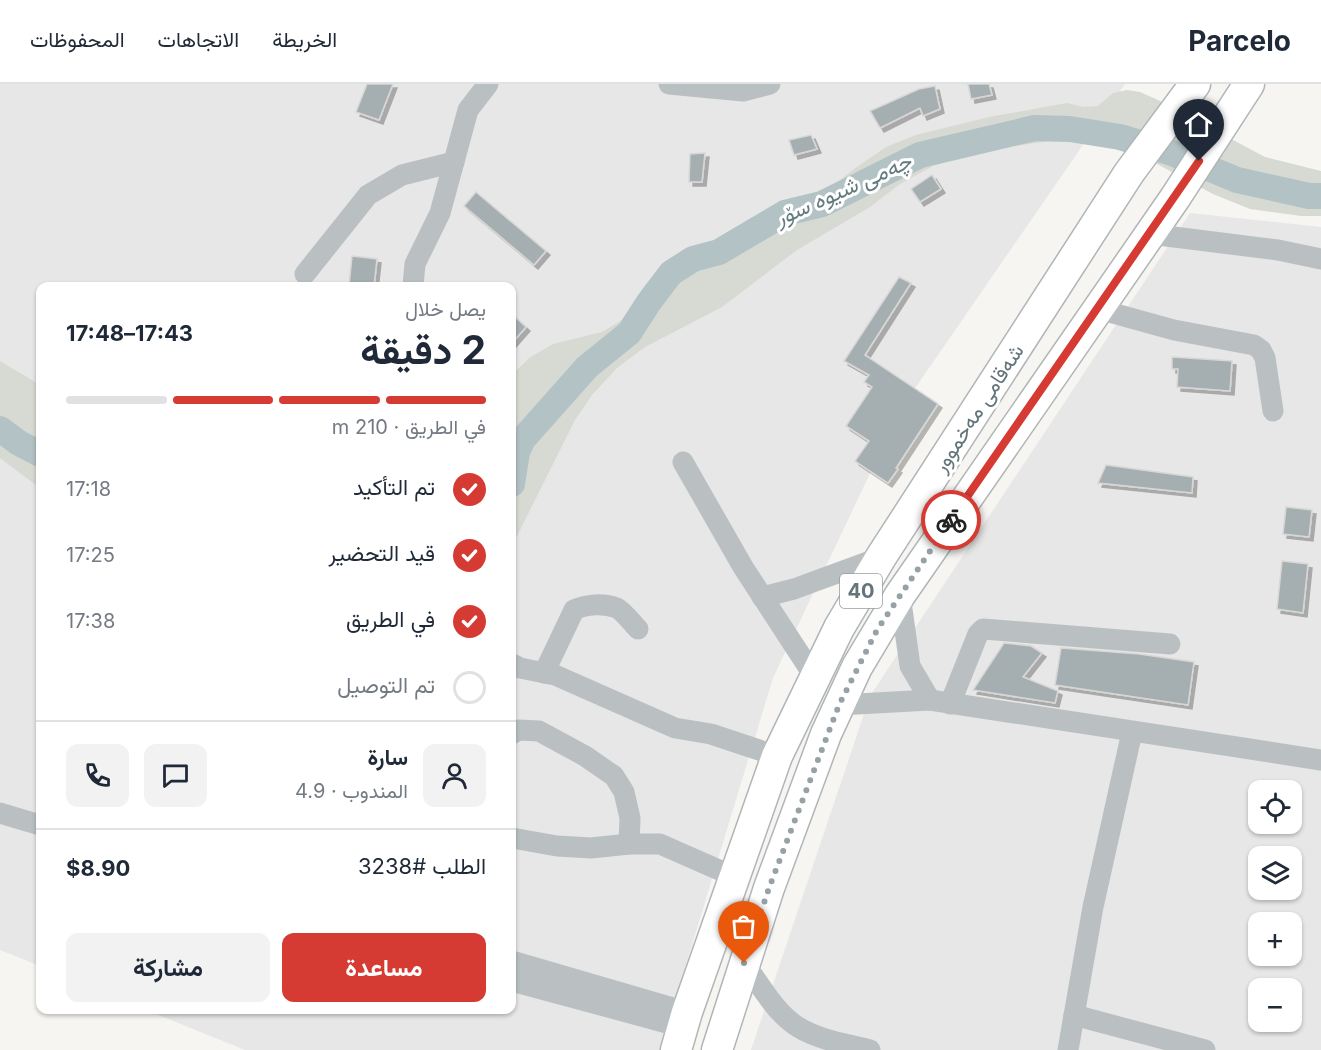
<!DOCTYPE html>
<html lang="ar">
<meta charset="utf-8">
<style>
:root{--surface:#fff;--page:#f2f2f3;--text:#1f2937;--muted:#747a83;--line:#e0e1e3;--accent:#d53b33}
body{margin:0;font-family:Inter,Vazirmatn,sans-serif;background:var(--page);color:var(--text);direction:rtl;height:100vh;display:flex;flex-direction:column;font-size:22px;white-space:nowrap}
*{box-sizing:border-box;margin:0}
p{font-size:20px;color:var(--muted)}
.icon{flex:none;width:33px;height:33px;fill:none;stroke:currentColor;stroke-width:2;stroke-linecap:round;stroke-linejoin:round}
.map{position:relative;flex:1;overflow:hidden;direction:ltr}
.drawer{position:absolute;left:36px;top:198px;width:480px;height:732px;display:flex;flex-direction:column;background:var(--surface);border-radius:12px;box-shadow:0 2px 4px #0004;direction:rtl}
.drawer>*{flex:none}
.fabs{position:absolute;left:1248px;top:696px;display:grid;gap:12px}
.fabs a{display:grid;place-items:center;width:54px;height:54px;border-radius:12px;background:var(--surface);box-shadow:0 2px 4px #0004;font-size:30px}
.pin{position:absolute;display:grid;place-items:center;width:51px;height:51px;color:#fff;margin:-62px -26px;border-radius:50% 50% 50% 0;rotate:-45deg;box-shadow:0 0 6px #0007}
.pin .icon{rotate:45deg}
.courier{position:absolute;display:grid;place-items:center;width:60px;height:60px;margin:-30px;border:4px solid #d53b33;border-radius:50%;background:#fff;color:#222;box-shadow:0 2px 8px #0007}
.headline em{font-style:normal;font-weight:700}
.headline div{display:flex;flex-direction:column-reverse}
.headline{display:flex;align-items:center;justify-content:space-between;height:102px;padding:0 30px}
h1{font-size:39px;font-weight:700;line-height:45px}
.bar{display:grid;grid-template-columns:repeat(4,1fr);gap:9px 6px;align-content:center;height:72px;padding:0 30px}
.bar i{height:8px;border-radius:4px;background:var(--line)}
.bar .selected{background:var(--accent)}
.bar p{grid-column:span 4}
.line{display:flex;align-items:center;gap:15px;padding:0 30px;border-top:2px solid var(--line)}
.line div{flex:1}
.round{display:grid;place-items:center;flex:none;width:63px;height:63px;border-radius:12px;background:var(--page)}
ol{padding:0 30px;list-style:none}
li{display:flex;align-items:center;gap:18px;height:66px}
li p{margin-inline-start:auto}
li .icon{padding:6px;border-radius:50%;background:var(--accent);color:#fff;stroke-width:4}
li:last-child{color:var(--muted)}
li i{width:33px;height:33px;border:3px solid var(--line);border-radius:50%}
.cta{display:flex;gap:12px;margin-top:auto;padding:12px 30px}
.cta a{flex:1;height:69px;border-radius:12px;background:var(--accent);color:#fff;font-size:24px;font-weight:700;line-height:69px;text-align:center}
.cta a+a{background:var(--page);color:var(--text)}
header{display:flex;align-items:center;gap:36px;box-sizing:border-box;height:84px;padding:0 30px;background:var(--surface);border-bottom:2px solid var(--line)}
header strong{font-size:28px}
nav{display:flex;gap:33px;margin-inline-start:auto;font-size:21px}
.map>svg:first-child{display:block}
</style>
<header>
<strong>Parcelo</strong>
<nav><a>الخريطة</a><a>الاتجاهات</a><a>المحفوظات</a></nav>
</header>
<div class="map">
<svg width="1321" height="966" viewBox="0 0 1321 966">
<defs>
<filter id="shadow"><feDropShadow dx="4" dy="4" stdDeviation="0" flood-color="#0004"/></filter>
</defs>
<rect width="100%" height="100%" fill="#f6f5f2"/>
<!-- built -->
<g fill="#e6e7e6" fill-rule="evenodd">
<path d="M 0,0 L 1125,0 L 900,326 L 773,594 L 660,966 L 245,966 L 146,926 L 512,926 L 512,202 L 40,202 L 40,882 L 0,866 Z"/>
<path d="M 1190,129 L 1321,143 L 1321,966 L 751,966 L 870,612 ZM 1258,706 L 1292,706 L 1292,740 L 1258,740 ZM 1258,772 L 1292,772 L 1292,806 L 1258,806 ZM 1258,838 L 1292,838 L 1292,872 L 1258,872 ZM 1258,904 L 1292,904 L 1292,938 L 1258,938 Z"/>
</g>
<!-- green -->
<g fill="#d6dad2">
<path d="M 1127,6 L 1140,8 L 1158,16 L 1265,73 L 1321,87 L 1321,132 L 1301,132 L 1250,125 L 1213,110 L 1157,80 L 1109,61 L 1084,57 L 1050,57 L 1006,63 L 960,73 L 933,82 L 900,100 L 870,123 L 797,166 L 722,223 L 645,263 L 617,284 L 592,311 L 575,336 L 512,462 L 512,301 L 515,288 L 529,274 L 553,260 L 602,248 L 622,236 L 634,224 L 643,204 L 655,189 L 676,172 L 700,164 L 722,153 L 751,134 L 811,113 L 834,101 L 854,85 L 886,63 L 916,51 L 989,33 L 1067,19 L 1083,23 L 1098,22 L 1113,9 Z"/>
<path d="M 0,277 L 40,301 L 40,404 L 0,374 Z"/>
</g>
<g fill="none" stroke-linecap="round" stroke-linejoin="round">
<!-- river -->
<g stroke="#b3c2c4" stroke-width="26">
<path d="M 0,345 L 19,359 L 40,370"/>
<path d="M 512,400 L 517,368 L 523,355 L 587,283 L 629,249 L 649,218 L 671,189 L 693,175 L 719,168 L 785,129 L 822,120 L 920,71 L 1035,44 L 1070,45 L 1120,53 L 1172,69 L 1237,96 L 1309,112 L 1321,112"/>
</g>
</g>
<!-- building -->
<g fill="#a5aeb1" stroke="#d7d7d5" stroke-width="1.5" filter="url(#shadow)">
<path d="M 367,0 L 393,0 L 379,36 L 356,28 Z"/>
<path d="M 968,0 L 989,0 L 992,11 L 971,15 Z"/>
<path d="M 935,2 L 940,25 L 923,32 L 920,24 L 880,44 L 870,27 L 919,5 Z"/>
<path d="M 811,51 L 817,65 L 794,71 L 789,56 Z"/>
<path d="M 705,69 L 702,98 L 689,98 L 690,70 Z"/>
<path d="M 932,91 L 941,105 L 920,118 L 911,105 Z"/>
<path d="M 476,108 L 546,167 L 534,181 L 464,122 Z"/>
<path d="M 352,172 L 377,175 L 374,202 L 349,202 Z"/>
<path d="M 899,193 L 911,199 L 865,271 L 938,320 L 896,384 L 898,385 L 888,399 L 855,377 L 869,357 L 846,342 L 872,303 L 864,298 L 869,291 L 844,277 Z"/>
<path d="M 512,230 L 526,243 L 512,259 Z"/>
<path d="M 1172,273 L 1232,277 L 1230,307 L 1177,303 L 1178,285 L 1172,285 Z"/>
<path d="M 1106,381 L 1193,393 L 1192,409 L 1098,399 Z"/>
<path d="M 1286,423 L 1312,426 L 1309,453 L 1283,450 Z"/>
<path d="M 1282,477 L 1308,480 L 1303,529 L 1277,525 Z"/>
<path d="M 1004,559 L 1031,562 L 1042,569 L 1023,593 L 1058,607 L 1055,619 L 973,606 Z"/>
<path d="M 1061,564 L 1139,570 L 1194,578 L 1188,621 L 1055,601 Z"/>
</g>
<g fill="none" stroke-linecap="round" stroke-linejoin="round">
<!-- highway casing -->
<g stroke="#b0b5b7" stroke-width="33">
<g id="highway">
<path d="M 676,966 L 687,928 L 777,672 L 839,544 L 881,473 L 1129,89 L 1195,0"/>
<path d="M 717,966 L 769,804 L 826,650 L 857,583 L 900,511 L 1175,114 L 1249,0"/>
</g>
</g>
<!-- minor -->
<g stroke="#bac0c2" stroke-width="21">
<path d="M 669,0 L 743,7 L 770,0"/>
<path d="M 1150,150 L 1278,166 L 1321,175"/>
<path d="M 305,190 L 368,111 L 402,91 L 454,78"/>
<path d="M 413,202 L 415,180 L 440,129 L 468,26 L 488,0"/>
<path d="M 1098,225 L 1174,246 L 1254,261 L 1261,266 L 1265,274 L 1273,327"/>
<path d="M 683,378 L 743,483 L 814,592"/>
<path d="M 900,511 L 910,582 L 930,616"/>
<path d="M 762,513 L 794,505 L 881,473"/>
<path d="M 512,580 L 520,584 L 555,591 L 675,644 L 711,650 L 777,672"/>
<path d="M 544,589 L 574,526 C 586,520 604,519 617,524 C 624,528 632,539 638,545"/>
<path d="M 950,620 L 978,550 L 983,545 L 1170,560"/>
<path d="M 839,621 L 930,616 L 1321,676"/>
<path d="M 512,650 L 519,646 L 539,647 L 585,672 L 614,692 L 624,708 L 630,734 L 629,760"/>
<path d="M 0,729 L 40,741"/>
<path d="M 512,754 L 557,762 L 591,764 L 629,760 L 660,760 L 735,793"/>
<path d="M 512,877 L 687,928"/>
<path d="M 744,879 C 760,900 775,929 798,943 C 819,956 847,960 870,966"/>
<path d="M 512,897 L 682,943"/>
<path d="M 1074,931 L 1205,966"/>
<path d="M 1068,966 L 1093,823 L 1132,648"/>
</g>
<!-- highway -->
<use href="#highway" stroke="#fff" stroke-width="30"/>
</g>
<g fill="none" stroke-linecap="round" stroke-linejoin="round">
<!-- done -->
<path stroke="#96a2a5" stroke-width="6" stroke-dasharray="0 10.8" d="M 744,879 L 769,804 L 839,621 L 877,546 L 951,436"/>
<!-- route -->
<path stroke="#d53b33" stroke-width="8" d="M 951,436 L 1199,77"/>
</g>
<g text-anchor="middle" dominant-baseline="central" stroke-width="6" stroke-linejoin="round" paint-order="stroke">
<!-- shield labels -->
<rect fill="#fff" stroke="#929ea3" stroke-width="1.5" x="840" y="490" width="42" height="34" rx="4.5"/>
<g font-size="20" font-weight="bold" fill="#63757b">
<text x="861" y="507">40</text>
</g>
<!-- street labels -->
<g font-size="21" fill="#63757b" stroke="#fff">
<text transform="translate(978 324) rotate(-57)">شەقامی مەخموور</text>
</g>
<!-- water labels -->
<g font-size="22" font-style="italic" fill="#637b7e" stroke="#fff">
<text transform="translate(843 105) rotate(-24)">چەمی شیوە سۆر</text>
</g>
</g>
</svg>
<div class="fabs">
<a><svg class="icon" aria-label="locate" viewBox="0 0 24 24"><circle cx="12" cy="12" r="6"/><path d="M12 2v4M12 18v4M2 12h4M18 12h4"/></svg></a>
<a><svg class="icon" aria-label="layers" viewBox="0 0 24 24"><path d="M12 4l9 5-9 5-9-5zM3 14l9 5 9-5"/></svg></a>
<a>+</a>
<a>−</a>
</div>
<div class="pin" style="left:744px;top:879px;background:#ea580c"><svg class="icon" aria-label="bag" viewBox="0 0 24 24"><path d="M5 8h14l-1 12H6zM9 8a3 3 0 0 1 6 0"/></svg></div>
<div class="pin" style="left:1199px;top:77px;background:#1f2937"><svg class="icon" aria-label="home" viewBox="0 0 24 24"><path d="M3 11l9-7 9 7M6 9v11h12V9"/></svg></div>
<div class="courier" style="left:951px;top:436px"><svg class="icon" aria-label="bike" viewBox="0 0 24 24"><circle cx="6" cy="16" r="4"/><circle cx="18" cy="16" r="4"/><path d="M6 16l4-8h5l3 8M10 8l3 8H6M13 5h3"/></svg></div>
<section class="drawer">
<div class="headline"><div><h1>2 دقيقة</h1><p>يصل خلال</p></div><em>17:43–17:48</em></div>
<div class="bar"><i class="selected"></i><i class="selected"></i><i class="selected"></i><i></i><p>في الطريق · 210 m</p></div>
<ol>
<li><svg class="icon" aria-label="check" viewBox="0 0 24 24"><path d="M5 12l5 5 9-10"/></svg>تم التأكيد<p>17:18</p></li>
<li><svg class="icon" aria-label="check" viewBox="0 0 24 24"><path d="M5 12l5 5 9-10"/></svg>قيد التحضير<p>17:25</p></li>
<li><svg class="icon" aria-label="check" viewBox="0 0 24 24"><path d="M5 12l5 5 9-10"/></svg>في الطريق<p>17:38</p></li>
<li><i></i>تم التوصيل</li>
</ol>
<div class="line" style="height:108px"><a class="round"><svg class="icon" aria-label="person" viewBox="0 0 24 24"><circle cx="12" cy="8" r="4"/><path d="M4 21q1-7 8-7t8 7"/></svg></a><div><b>سارة</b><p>المندوب · 4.9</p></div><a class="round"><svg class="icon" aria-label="chat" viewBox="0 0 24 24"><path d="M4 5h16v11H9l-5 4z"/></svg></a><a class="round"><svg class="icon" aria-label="phone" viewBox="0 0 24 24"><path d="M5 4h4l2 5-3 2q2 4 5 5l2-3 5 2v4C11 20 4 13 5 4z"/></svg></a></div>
<div class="line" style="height:78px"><div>الطلب #3238</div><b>$8.90</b></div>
<div class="cta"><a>مساعدة</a><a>مشاركة</a></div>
</section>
</div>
